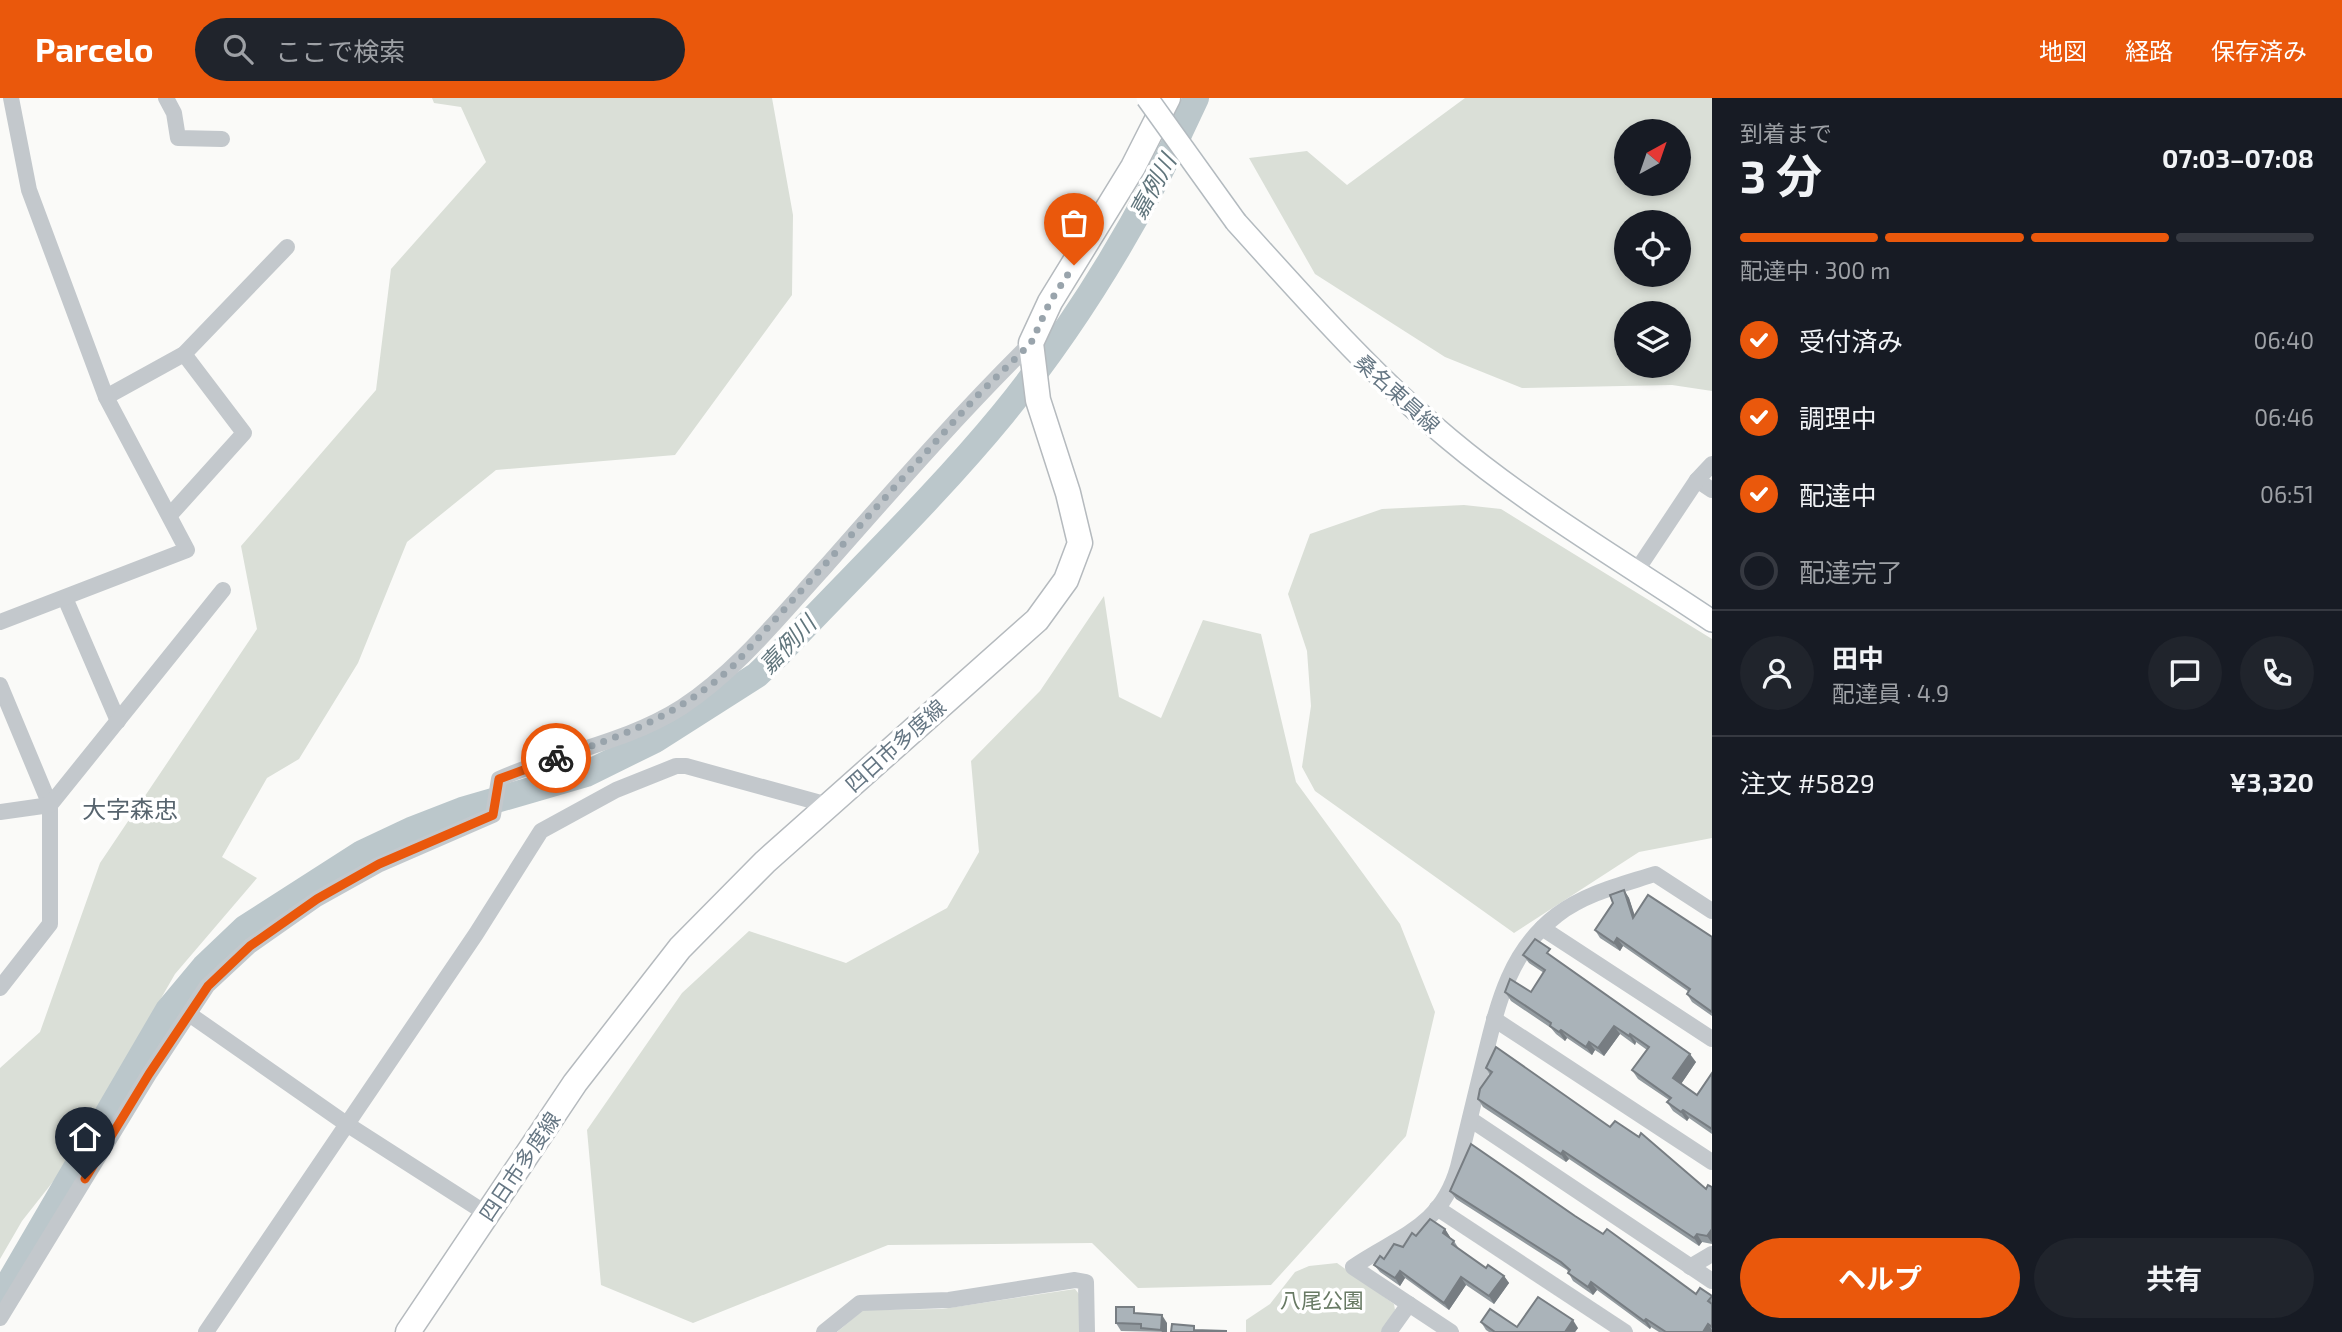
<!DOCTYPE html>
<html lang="ja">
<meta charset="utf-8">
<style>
:root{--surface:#171b24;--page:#20242c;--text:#f1f3f6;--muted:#9ea1a6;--line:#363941;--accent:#ea580c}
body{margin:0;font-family:"Exo 2","Noto Sans JP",sans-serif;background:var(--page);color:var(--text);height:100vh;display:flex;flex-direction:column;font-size:26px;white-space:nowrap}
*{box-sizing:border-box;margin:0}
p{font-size:23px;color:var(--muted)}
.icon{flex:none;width:38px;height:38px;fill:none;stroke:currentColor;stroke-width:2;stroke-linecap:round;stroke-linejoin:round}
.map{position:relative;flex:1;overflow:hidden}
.panel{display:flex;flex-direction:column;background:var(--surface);width:630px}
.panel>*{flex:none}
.needle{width:46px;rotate:40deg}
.tools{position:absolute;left:1614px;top:21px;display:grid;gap:14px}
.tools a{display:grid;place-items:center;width:77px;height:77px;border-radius:50%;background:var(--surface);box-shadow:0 4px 10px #0003;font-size:35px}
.pin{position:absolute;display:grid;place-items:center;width:60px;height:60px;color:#fff;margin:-72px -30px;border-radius:50% 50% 50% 0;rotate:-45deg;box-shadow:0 0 7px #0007}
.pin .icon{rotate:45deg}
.courier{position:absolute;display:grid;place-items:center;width:70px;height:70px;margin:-35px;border:5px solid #ea580c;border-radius:50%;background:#fff;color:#222;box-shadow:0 2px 9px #0007}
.overview em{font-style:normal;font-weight:700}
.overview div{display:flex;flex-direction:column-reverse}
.overview{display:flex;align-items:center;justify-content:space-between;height:119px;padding:0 28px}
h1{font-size:46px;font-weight:700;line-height:52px}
.bar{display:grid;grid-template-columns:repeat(4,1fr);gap:10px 7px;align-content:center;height:84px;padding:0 28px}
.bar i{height:9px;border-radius:5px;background:var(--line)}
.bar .current{background:var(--accent)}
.bar p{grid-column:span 4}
.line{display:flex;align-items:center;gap:18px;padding:0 28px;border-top:2px solid var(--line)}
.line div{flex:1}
.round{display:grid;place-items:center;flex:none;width:74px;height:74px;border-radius:37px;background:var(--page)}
ol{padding:0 28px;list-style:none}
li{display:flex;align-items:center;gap:21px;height:77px}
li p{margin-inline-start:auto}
li .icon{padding:7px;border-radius:50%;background:var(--accent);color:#fff;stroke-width:4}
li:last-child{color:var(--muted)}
li i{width:38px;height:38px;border:4px solid var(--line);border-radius:50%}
.action{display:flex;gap:14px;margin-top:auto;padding:14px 28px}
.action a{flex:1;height:80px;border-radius:42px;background:var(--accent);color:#fff;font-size:28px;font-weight:700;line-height:80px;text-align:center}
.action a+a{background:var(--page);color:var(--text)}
header{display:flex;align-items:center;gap:42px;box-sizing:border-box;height:98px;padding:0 35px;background:var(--accent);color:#fff}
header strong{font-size:33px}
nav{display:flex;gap:38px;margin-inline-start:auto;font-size:24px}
.search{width:490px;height:63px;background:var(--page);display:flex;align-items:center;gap:18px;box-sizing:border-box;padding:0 24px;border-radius:38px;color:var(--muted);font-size:26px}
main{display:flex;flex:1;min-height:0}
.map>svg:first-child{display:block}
</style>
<header>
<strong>Parcelo</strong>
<div class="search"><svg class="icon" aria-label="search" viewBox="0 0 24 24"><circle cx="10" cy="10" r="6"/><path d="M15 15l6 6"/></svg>ここで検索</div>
<nav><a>地図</a><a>経路</a><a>保存済み</a></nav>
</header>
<main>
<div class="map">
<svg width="1712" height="1234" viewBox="0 0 1712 1234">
<rect width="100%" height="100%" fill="#fafaf8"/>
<!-- green -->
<g fill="#dadfd7" fill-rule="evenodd">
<path d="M 432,0 L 772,0 L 793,117 L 792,197 L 675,357 L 496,372 L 407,444 L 358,565 L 299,661 L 267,680 L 222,759 L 257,780 L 175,876 L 63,1071 L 22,1123 L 0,1161 L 0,970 L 40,934 L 100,765 L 257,531 L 241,448 L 376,292 L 391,171 L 486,64 L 461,9 L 434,5 Z"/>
<path d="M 1465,0 L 1712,0 L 1712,293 L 1672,287 L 1522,290 L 1445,259 L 1315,176 L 1249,60 L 1307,53 L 1347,87 ZM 1678,33 L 1678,86 L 1626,86 L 1626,33 ZM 1678,124 L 1678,177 L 1626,177 L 1626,124 ZM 1678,215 L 1678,268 L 1626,268 L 1626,215 Z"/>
<path d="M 1464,407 L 1501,411 L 1712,541 L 1712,740 L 1639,754 L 1514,835 L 1315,693 L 1302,669 L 1311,608 L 1307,553 L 1288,496 L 1310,436 L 1382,411 Z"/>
<path d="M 1104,498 L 1119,599 L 1161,620 L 1203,522 L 1261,536 L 1296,684 L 1400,826 L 1435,914 L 1406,1038 L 1271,1187 L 1138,1190 L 1092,1145 L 888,1147 L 693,1225 L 601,1187 L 587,1032 L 682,895 L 749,833 L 846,865 L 947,810 L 979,754 L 971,663 L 1040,593 Z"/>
<path d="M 1337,1165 L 1394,1206 L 1395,1212 L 1381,1234 L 1246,1234 L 1246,1222 L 1270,1206 L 1295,1174 L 1309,1168 Z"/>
<path d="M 1075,1191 L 1079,1196 L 1080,1234 L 837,1234 L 863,1212 L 942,1211 Z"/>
</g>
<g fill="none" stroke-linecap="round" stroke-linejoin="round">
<!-- river -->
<path stroke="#bbc7cb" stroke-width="26" d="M 0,1200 L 168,912 L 204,869 L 245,830 L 362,755 L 413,731 L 462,712 L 586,676 L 655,642 L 757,577 L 779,556 C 854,476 934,400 1003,316 C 1081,220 1145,112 1196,0"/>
<!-- secondary casing -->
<g stroke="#b3babf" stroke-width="24">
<path id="secondary" d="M 1236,124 C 1304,199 1370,275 1449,341 C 1530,409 1624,464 1712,523"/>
</g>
<!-- primary casing -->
<g stroke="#b5babe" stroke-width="27">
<path id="primary" d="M 408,1234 L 575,985 L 680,850 L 765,764 L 1037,522 L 1066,482 L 1080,445 L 1068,395 L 1038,302 L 1031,245 L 1050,204 L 1133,69 L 1168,0"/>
</g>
<!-- street -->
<g stroke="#c3c8cc" stroke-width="16">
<path d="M 166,0 L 174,15 L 178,40 L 222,41"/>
<path d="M 106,299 L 184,256 L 287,149"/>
<path d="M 1697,382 L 1712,392"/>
<path d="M 170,417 L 244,335 L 184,256"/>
<path d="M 1637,472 L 1697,382 L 1712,366"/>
<path d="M 65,500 L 118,623"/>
<path d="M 0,524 L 187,452 L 106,299 L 29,92 L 11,0"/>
<path d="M 0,587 L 50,707 L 50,826 L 0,890"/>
<path d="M 0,714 L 50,707 L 223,492"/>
<path d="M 1542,830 L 1712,941"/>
<path d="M 189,916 L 345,1025 L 487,1116"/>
<path d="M 1494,921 L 1712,1064"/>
<path d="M 1470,1021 L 1712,1183"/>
<path d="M 1437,1110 L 1625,1234"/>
<path d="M 1690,1169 L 1712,1156"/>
<path d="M 0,1220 L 149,976 L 207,888 L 250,848 L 317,801 L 378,767 L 493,717 L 499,681 C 559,654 626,645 682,609 C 738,572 781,517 826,468 C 893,392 959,316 1031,245"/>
<path d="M 206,1234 L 476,836 L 541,733 L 616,692 L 676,668 L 686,668 L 828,707"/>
<path d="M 824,1234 L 860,1205 L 949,1202 L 1075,1182 L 1086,1184 L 1087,1234"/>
<path d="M 1389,1234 L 1409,1206"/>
<path d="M 1451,1234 L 1353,1169 C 1398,1138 1441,1130 1458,1069 C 1466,1035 1475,1000 1483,966 C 1497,909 1508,854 1557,817 C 1586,795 1621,787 1655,776 L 1712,813"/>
</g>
<!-- secondary -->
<use href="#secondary" stroke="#fff" stroke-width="21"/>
<!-- primary -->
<use href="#primary" stroke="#fff" stroke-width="24"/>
<!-- secondary-bridge casing -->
<g stroke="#b3babf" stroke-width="24" stroke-linecap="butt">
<path id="secondary-bridge" d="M 1147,0 L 1236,124"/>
</g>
<!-- secondary-bridge -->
<use href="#secondary-bridge" stroke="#fff" stroke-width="21"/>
</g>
<!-- wall -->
<g fill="#929a9f">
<path d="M 1624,792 L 1629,800 L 1634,817 L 1712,839 L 1712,918 L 1692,904 L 1687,896 L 1689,894 L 1623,848 L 1620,853 L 1600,840 L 1595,832 Z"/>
<path d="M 1523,857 L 1696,964 L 1681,986 L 1697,997 L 1712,975 L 1712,1036 L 1689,1020 L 1687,1023 L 1673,1013 L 1667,1004 L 1669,1002 L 1638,981 L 1632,972 L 1647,952 L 1636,944 L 1635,947 L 1620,936 L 1604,958 L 1595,952 L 1592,957 L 1567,940 L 1565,943 L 1556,936 L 1551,930 L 1511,903 L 1505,894 L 1531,894 L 1544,875 L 1529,865 Z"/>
<path d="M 1486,970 L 1610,1029 L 1706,1091 L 1712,1089 L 1712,1146 L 1702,1144 L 1699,1148 L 1569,1061 L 1566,1064 L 1483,1009 L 1478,1001 L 1490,977 Z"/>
<path d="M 1450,1093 L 1575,1118 L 1696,1196 L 1712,1198 L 1712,1234 L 1659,1234 L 1651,1229 L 1650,1231 L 1597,1192 L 1593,1197 L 1573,1183 L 1567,1172 L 1456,1101 Z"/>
<path d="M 1445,1131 L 1450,1139 L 1450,1140 L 1454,1143 L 1459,1151 L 1486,1170 L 1504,1178 L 1509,1185 L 1494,1206 L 1466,1187 L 1449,1212 L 1405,1180 L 1400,1188 L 1380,1174 L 1374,1167 L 1403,1149 L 1416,1138 Z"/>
<path d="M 1138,1215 L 1167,1225 L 1167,1234 L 1121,1233 L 1116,1225 Z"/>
<path d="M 1481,1224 L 1517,1229 L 1578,1230 L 1575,1234 L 1489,1234 L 1486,1232 Z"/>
</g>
<!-- shaded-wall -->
<g fill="#777d82">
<path d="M 1624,792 L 1629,800 L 1638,827 L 1633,820 Z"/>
<path d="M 1617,840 L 1623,848 L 1620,853 L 1614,845 Z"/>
<path d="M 1614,928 L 1620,936 L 1604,958 L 1598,950 Z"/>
<path d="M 1561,932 L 1567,940 L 1565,943 L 1559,934 Z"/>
<path d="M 1630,936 L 1636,944 L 1635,947 L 1629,938 Z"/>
<path d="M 1589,944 L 1595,952 L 1592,957 L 1586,949 Z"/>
<path d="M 1690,956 L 1696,964 L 1679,989 L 1673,980 Z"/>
<path d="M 1683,1012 L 1689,1020 L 1687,1023 L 1681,1014 Z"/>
<path d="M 1563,1053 L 1569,1061 L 1566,1064 L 1561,1056 Z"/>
<path d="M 1445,1131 L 1450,1139 L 1448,1142 L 1443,1135 Z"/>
<path d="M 1712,1131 L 1712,1145 L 1707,1138 Z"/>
<path d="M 1697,1136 L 1702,1144 L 1699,1148 L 1694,1140 Z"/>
<path d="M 1400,1173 L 1405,1180 L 1400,1188 L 1395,1180 Z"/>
<path d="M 1504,1178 L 1509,1185 L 1494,1206 L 1489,1198 Z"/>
<path d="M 1461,1179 L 1466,1187 L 1449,1212 L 1444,1205 Z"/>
<path d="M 1591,1184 L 1597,1192 L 1593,1197 L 1588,1189 Z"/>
<path d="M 1162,1217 L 1167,1225 L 1167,1234 L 1162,1234 L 1161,1232 Z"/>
<path d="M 1646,1221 L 1651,1229 L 1650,1231 L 1644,1223 Z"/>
<path d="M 1573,1222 L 1578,1230 L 1575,1234 L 1565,1234 Z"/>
<path d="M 1708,1226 L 1712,1232 L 1712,1234 L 1703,1234 Z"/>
</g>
<!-- building -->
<g fill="#aab3b9" stroke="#777d82" stroke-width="2">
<path d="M 1624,792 L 1633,820 L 1648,797 L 1712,839 L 1712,914 L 1687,896 L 1690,891 L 1617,840 L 1614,845 L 1595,832 L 1613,805 L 1610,797 Z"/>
<path d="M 1535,841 L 1550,851 L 1547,855 L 1690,956 L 1673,980 L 1697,997 L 1712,975 L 1712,1031 L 1683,1012 L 1681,1014 L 1667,1004 L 1671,1000 L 1632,972 L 1649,949 L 1630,936 L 1629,938 L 1614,928 L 1598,950 L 1589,944 L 1586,949 L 1561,932 L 1559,934 L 1550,928 L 1551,925 L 1505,894 L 1510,881 L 1531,894 L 1545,872 L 1523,857 Z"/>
<path d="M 1496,949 L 1610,1029 L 1615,1023 L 1639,1039 L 1641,1035 L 1706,1091 L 1708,1087 L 1712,1089 L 1712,1131 L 1707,1138 L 1697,1136 L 1694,1140 L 1563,1053 L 1561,1056 L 1478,1001 L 1480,991 L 1492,974 L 1486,970 Z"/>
<path d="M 1471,1046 L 1575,1118 L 1603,1136 L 1607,1131 L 1696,1196 L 1700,1190 L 1712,1198 L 1708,1203 L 1712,1206 L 1712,1229 L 1708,1226 L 1703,1234 L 1666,1234 L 1646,1221 L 1644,1223 L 1591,1184 L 1588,1189 L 1568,1175 L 1570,1172 L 1561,1164 L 1450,1093 Z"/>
<path d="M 1430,1121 L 1445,1131 L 1443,1135 L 1454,1143 L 1452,1146 L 1486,1170 L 1488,1167 L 1504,1178 L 1489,1198 L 1461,1179 L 1444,1205 L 1400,1173 L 1395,1180 L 1374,1167 L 1380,1158 L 1384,1161 L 1394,1146 L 1403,1149 L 1412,1135 L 1416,1138 Z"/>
<path d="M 1538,1199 L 1573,1222 L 1565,1234 L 1495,1234 L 1481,1224 L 1490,1211 L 1517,1229 Z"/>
<path d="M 1116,1209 L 1134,1209 L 1134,1215 L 1162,1217 L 1161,1232 L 1141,1230 L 1141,1226 L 1116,1225 Z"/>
<path d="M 1172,1226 L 1194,1228 L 1194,1232 L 1226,1233 L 1226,1234 L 1171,1234 Z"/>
</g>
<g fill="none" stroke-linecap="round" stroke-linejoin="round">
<!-- done -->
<path stroke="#99a4ac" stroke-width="7" stroke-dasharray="0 12.6" d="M 556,660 C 623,638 682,616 734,567 L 976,299 L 1031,245 L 1050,204 L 1074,167"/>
<!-- route -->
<path stroke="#ea580c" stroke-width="9" d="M 85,1081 L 149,976 L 208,888 L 250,848 L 317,801 L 379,766 L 493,717 L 499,681 L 556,660"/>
</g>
<g text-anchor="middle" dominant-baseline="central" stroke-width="7" stroke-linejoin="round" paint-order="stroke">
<!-- street labels -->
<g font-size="21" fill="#657683" stroke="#fff">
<text transform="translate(1398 295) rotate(42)">桑名東員線</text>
<text transform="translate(895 647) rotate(-42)">四日市多度線</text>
<text transform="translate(519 1068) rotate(-56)">四日市多度線</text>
</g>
<!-- park labels -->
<g font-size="21" fill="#687a64" stroke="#fff">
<text x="1322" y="1201">八尾公園</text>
</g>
<!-- water labels -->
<g font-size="23" font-style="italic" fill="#60757c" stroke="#fff">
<text transform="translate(1152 88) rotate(-61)">嘉例川</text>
<text transform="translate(787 546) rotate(-46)">嘉例川</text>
</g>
<!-- quarter labels -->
<g font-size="24" fill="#57646e" stroke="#fff">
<text x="130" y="710">大字森忠</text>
</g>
</g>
</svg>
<div class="tools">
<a><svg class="needle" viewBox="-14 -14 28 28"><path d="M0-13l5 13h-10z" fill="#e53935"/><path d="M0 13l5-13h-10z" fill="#9ea1a6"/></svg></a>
<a><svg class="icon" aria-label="locate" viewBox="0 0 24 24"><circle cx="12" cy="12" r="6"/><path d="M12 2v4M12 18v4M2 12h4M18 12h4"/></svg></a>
<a><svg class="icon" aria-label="layers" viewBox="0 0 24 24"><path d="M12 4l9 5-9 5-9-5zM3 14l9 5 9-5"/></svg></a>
</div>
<div class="pin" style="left:1074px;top:167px;background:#ea580c"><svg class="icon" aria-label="bag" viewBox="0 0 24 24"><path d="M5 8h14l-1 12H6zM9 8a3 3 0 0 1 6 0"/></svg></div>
<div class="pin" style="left:85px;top:1081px;background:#1f2937"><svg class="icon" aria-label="home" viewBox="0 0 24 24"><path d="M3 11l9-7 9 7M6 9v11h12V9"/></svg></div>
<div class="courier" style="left:556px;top:660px"><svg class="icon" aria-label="bike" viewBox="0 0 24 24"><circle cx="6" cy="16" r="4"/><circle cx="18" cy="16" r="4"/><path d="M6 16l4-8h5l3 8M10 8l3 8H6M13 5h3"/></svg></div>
</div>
<section class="panel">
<div class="overview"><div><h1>3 分</h1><p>到着まで</p></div><em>07:03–07:08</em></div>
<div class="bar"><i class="current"></i><i class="current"></i><i class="current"></i><i></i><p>配達中 · 300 m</p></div>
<ol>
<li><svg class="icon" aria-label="check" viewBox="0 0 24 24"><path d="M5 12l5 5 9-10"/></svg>受付済み<p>06:40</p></li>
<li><svg class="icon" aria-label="check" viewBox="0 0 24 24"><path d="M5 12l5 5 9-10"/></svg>調理中<p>06:46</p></li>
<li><svg class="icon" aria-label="check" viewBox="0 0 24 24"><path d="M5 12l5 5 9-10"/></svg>配達中<p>06:51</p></li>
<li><i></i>配達完了</li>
</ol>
<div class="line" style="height:126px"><a class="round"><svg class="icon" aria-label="person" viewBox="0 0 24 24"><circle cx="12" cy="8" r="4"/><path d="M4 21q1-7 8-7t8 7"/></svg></a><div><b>田中</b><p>配達員 · 4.9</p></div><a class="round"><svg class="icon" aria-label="chat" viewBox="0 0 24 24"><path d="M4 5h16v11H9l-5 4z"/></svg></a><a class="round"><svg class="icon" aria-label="phone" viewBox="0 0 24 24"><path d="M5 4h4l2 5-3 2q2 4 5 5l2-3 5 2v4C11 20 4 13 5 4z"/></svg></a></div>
<div class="line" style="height:91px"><div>注文 #5829</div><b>¥3,320</b></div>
<div class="action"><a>ヘルプ</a><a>共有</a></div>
</section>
</main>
